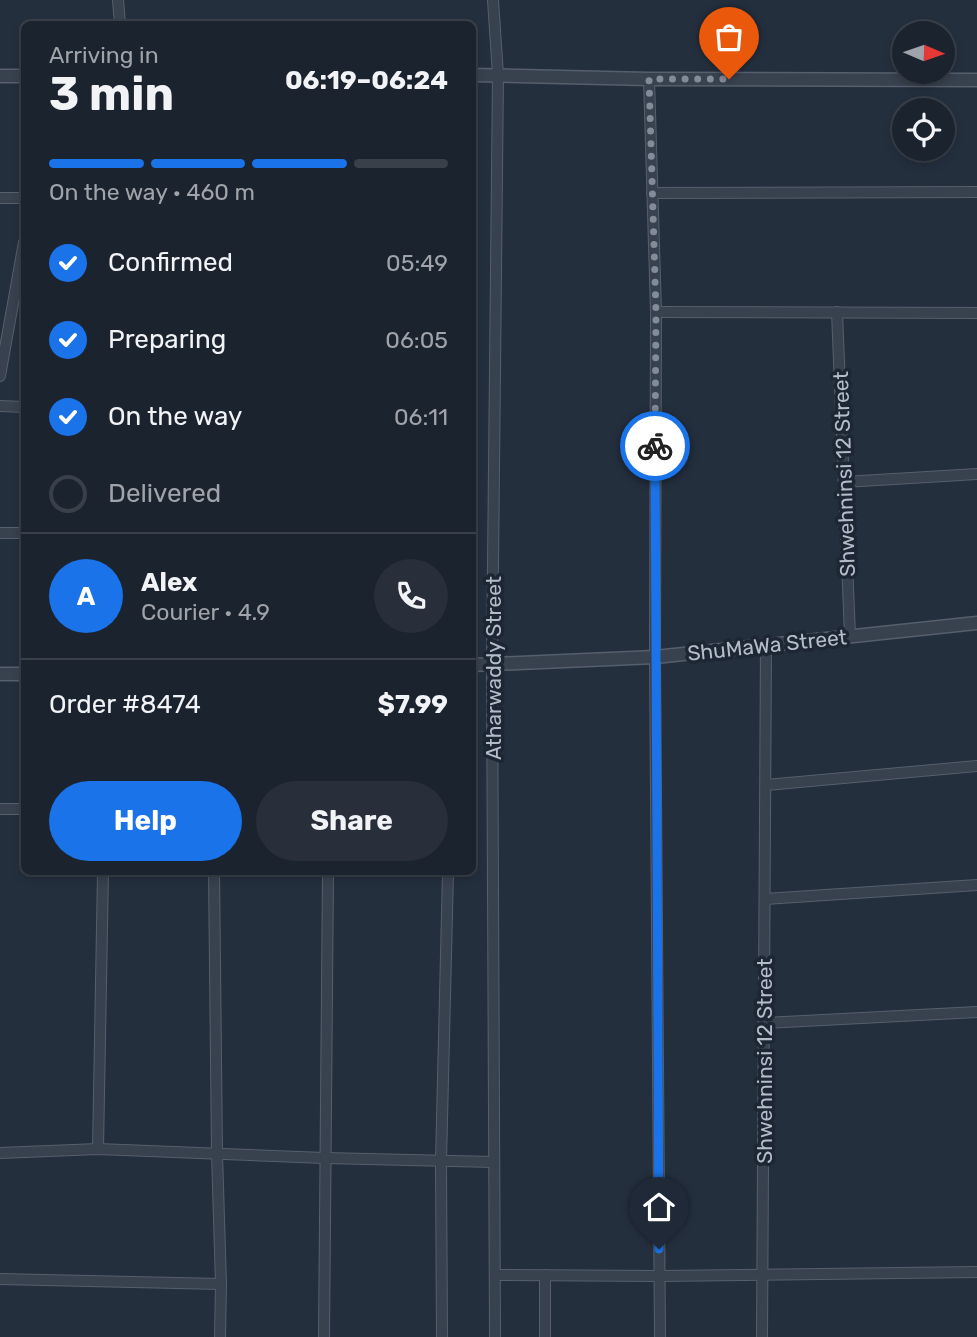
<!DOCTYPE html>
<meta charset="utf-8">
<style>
:root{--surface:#1b232e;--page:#282f3a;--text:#f1f3f6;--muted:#a0a4aa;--line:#39404a;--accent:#1a73e8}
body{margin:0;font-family:Rubik,sans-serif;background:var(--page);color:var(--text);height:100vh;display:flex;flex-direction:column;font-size:26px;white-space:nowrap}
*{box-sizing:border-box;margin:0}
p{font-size:23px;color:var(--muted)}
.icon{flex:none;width:38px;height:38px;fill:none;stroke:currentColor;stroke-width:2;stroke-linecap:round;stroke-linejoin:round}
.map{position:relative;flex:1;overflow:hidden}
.drawer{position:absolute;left:21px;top:21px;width:455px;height:854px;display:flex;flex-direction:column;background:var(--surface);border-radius:10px;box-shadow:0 4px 10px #0003,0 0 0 2px var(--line)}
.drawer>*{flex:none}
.needle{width:46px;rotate:92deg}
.fabs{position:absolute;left:892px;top:21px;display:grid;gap:14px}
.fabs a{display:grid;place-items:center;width:63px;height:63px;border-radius:50%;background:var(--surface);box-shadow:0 4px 10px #0003,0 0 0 2px var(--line);font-size:35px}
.pin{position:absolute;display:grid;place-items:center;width:60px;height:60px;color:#fff;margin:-72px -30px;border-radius:50% 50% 50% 0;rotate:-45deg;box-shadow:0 0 7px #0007}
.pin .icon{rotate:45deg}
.courier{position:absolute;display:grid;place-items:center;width:70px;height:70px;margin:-35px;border:5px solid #1a73e8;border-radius:50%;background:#fff;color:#222;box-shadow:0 2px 9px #0007}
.head em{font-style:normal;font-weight:700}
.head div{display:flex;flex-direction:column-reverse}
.head{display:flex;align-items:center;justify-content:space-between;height:119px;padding:0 28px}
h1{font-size:46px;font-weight:700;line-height:52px}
.bar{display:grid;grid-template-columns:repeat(4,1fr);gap:10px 7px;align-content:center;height:84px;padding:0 28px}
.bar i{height:9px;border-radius:5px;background:var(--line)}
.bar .on{background:var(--accent)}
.bar p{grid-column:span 4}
.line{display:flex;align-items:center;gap:18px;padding:0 28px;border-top:2px solid var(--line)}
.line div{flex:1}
.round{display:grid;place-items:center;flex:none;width:74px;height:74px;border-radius:37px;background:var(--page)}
ol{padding:0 28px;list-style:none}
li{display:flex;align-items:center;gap:21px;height:77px}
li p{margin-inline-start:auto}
li .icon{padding:7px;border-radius:50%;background:var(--accent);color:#fff;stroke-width:4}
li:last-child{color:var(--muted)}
li i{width:38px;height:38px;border:4px solid var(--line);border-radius:50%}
.button{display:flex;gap:14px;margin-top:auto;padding:14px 28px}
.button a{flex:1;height:80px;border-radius:42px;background:var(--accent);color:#fff;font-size:28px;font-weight:700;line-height:80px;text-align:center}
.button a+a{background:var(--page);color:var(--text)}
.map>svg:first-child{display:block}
</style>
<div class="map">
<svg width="977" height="1337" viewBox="0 0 977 1337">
<rect width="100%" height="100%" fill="#242f3e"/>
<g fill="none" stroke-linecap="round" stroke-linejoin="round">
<!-- minor casing -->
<g stroke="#565f6c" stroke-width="12">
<g id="minor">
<path d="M 118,0 L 120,24"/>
<path d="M 493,0 L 498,75 L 492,664 L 495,1337"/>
<path d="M 649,79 L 656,312 L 655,657 L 660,1337"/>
<path d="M 652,193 L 977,192"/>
<path d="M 0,198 L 24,198"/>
<path d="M 656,312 L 977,313"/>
<path d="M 837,312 L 850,636"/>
<path d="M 0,376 L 24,242"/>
<path d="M 0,406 L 24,407"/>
<path d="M 844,482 L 977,474"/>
<path d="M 0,533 L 24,533"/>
<path d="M 766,785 L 977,766"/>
<path d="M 0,809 L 24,809"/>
<path d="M 214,872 L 217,1153 L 221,1284 L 220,1337"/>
<path d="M 765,899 L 977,885"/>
<path d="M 765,1023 L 977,1012"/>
<path d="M 98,1149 L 103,872"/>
<path d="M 0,1153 L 98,1149 L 325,1158 L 494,1162"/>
<path d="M 495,1275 L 659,1276 L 977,1272"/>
<path d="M 0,1279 L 221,1284"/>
<path d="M 324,1337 L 328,872"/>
<path d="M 442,1337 L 441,1161 L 448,872"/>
<path d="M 545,1337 L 545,1275"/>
<path d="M 762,1337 L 766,645"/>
</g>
</g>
<!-- tertiary casing -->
<g stroke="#565f6c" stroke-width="15">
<g id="tertiary">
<path d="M 472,75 L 649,79 L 977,80"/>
<path d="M 0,76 L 24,76"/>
<path d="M 472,665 L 655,657 L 977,623"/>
<path d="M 0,674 L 24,674"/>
</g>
</g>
<!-- minor -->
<use href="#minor" stroke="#38414e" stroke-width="10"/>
<!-- tertiary -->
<use href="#tertiary" stroke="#38414e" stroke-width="12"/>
</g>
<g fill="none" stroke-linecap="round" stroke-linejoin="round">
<!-- done -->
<path stroke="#828b98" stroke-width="7" stroke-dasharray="0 12.6" d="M 655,446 L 656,312 L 649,79 L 729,79"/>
<!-- route -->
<path stroke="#1a73e8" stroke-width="9" d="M 655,446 L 659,1249"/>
</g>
<g text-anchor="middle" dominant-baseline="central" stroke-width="7" stroke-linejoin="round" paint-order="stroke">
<!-- street labels -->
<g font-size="21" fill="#b4bcc9" stroke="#1d2633">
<text transform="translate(844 474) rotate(-92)">Shwehninsi 12 Street</text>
<text transform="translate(767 645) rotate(-6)">ShuMaWa Street</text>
<text transform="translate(493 668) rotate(-90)">Atharwaddy Street</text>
<text transform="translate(764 1061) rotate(-90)">Shwehninsi 12 Street</text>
</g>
</g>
</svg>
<div class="fabs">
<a><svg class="needle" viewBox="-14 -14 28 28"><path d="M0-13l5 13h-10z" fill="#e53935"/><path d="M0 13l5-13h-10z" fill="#a0a4aa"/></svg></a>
<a><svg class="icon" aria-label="locate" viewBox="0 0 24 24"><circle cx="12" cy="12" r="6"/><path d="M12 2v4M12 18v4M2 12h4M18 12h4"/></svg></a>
</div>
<div class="pin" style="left:729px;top:79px;background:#ea580c"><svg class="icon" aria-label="bag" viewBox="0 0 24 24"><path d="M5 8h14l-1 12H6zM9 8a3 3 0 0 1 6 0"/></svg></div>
<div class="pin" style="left:659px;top:1249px;background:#1f2937"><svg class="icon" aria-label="home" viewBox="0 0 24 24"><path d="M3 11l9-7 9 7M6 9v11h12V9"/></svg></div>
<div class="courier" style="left:655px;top:446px"><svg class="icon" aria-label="bike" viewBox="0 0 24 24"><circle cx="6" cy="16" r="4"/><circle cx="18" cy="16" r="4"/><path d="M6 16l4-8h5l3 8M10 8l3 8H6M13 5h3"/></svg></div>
<section class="drawer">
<div class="head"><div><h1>3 min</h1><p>Arriving in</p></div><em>06:19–06:24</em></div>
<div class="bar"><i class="on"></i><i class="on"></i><i class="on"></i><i></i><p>On the way · 460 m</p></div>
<ol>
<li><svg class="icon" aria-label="check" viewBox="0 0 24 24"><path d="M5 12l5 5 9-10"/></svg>Confirmed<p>05:49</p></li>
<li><svg class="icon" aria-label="check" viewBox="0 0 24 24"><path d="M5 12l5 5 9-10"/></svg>Preparing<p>06:05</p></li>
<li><svg class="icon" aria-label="check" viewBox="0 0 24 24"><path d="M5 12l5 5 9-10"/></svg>On the way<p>06:11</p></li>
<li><i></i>Delivered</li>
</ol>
<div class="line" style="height:126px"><b class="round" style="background:var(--accent);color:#fff">A</b><div><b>Alex</b><p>Courier · 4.9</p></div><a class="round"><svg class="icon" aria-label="phone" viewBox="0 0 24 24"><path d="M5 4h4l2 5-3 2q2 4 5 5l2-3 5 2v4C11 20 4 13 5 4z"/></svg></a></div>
<div class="line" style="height:91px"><div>Order #8474</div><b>$7.99</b></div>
<div class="button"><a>Help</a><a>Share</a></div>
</section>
</div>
